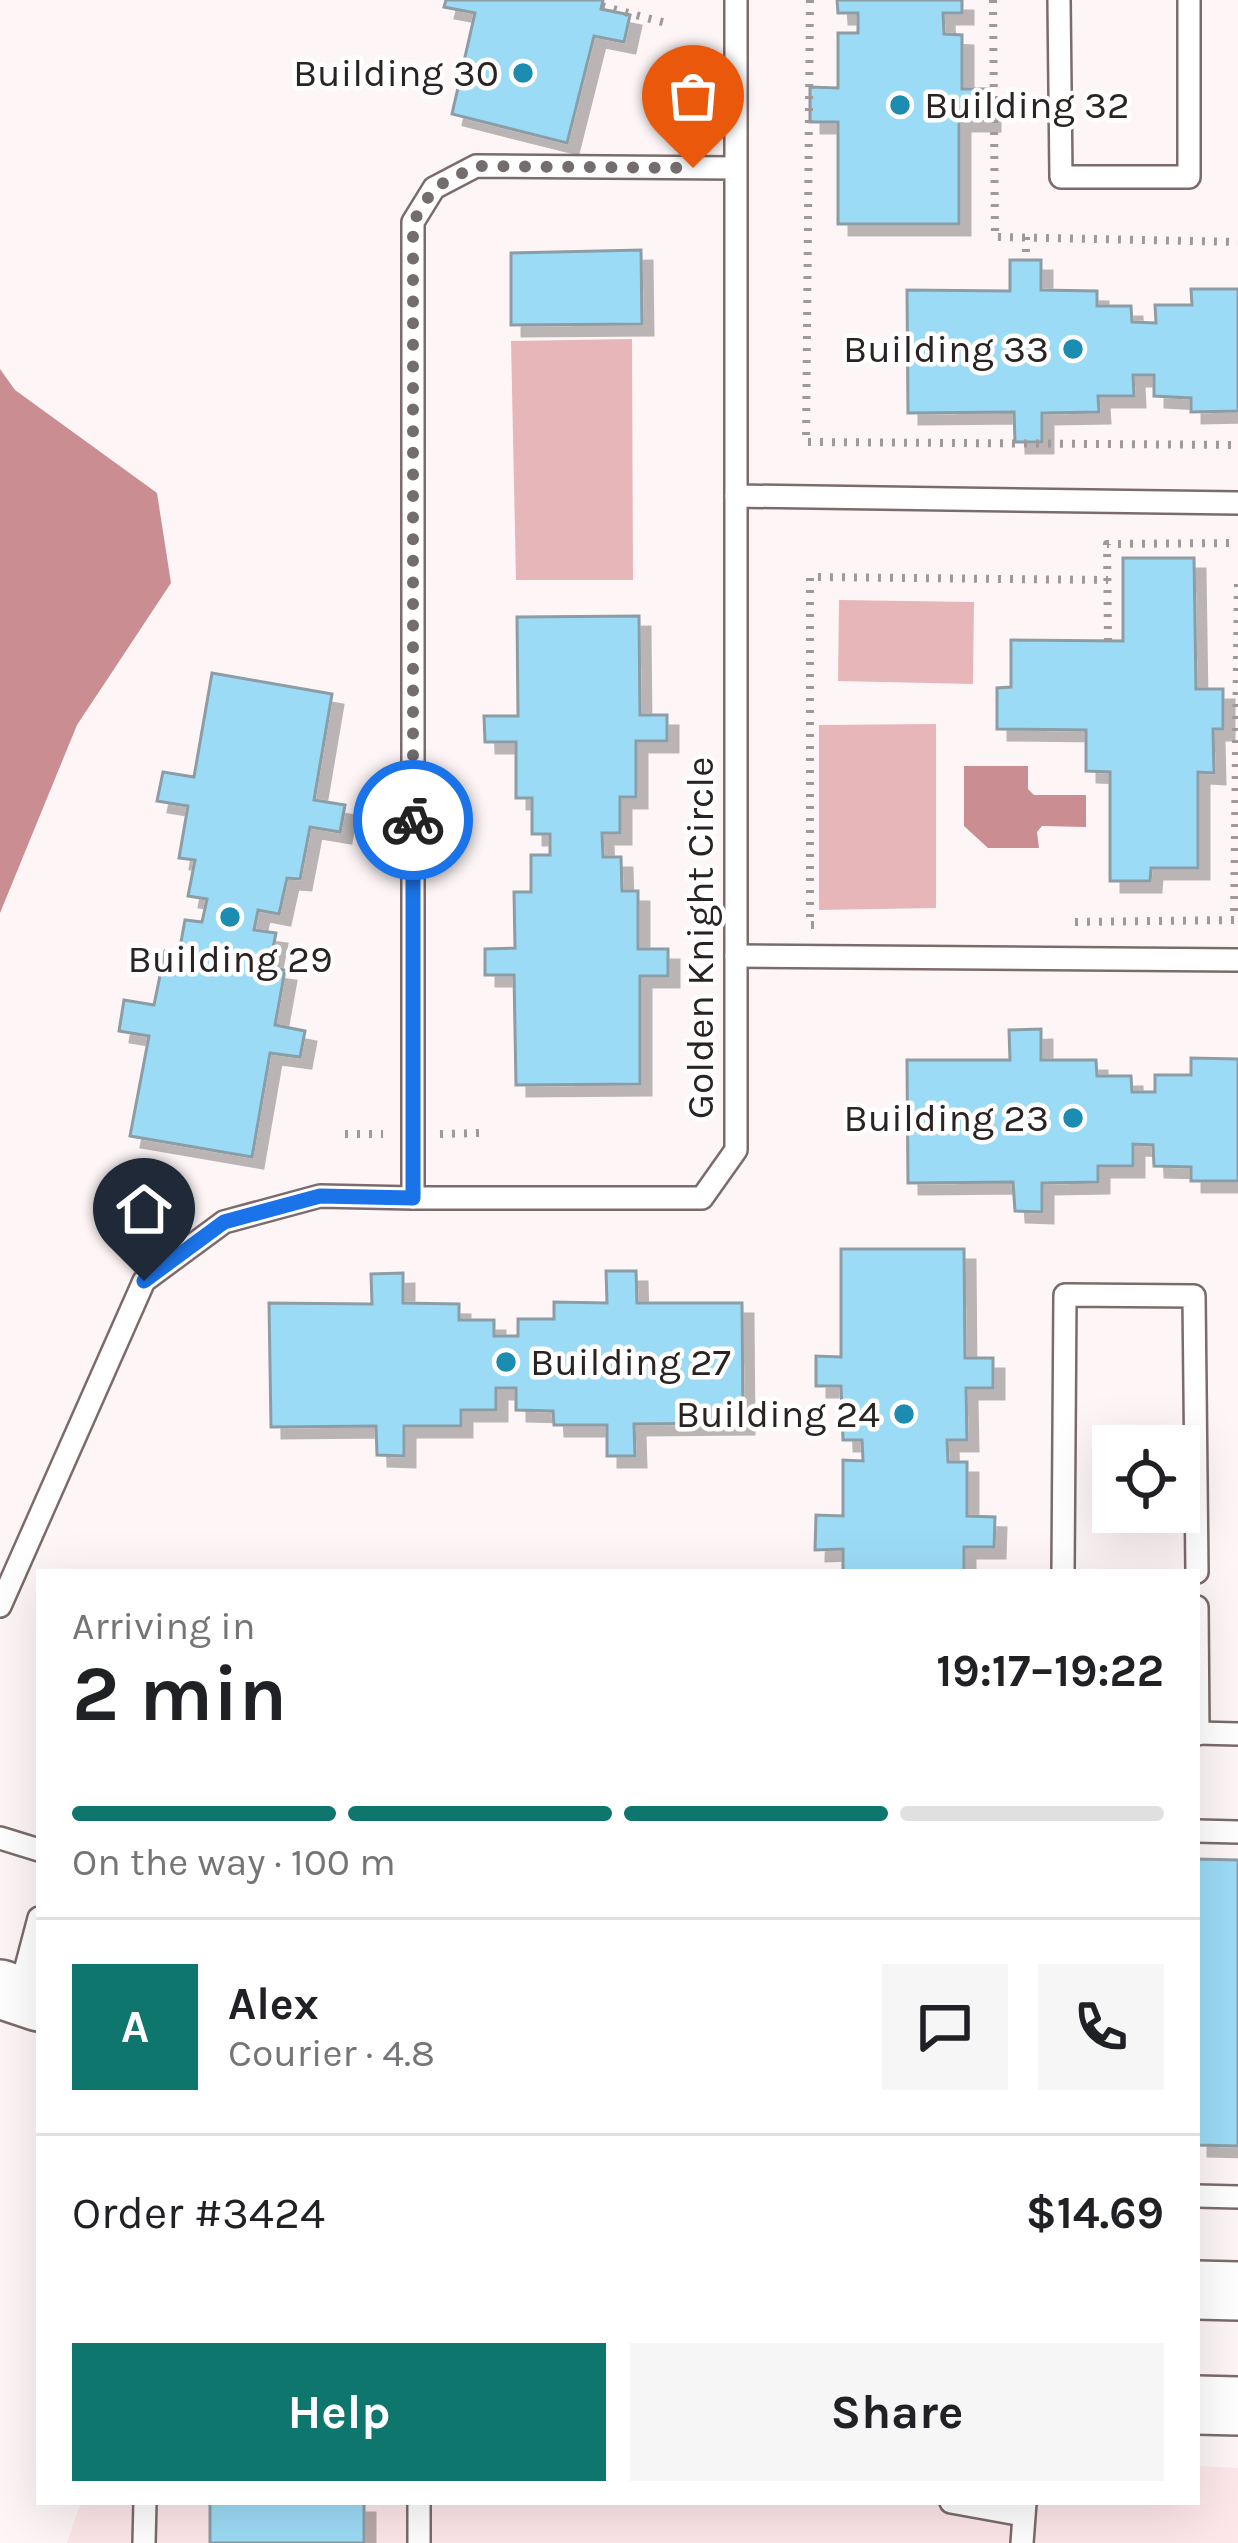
<!DOCTYPE html>
<meta charset="utf-8">
<style>
:root{--surface:#fff;--page:#f6f6f6;--text:#202124;--muted:#757577;--line:#e0e0e0;--accent:#0f766e}
body{margin:0;font-family:Karla,sans-serif;background:var(--page);color:var(--text);height:100vh;display:flex;flex-direction:column;font-size:45px;white-space:nowrap}
*{box-sizing:border-box;margin:0}
p{font-size:39px;color:var(--muted)}
.icon{flex:none;width:66px;height:66px;fill:none;stroke:currentColor;stroke-width:2;stroke-linecap:round;stroke-linejoin:round}
.map{position:relative;flex:1;overflow:hidden}
.details{position:absolute;left:36px;top:1569px;width:1164px;height:936px;display:flex;flex-direction:column;background:var(--surface);border-radius:0px;box-shadow:0 12px 48px #0002}
.details>*{flex:none}
.buttons{position:absolute;left:1092px;top:1425px;display:grid;gap:24px}
.buttons a{display:grid;place-items:center;width:108px;height:108px;border-radius:0px;background:var(--surface);box-shadow:0 12px 48px #0002;font-size:60px}
.pin{position:absolute;display:grid;place-items:center;width:102px;height:102px;color:#fff;margin:-123px -51px;border-radius:50% 50% 50% 0;rotate:-45deg;box-shadow:0 0 12px #0007}
.pin .icon{rotate:45deg}
.courier{position:absolute;display:grid;place-items:center;width:120px;height:120px;margin:-60px;border:9px solid #1a73e8;border-radius:50%;background:#fff;color:#222;box-shadow:0 3px 15px #0007}
.headline em{font-style:normal;font-weight:700}
.headline div{display:flex;flex-direction:column-reverse}
.headline{display:flex;align-items:center;justify-content:space-between;height:204px;padding:0 36px}
h1{font-size:78px;font-weight:700;line-height:90px}
.bar{display:grid;grid-template-columns:repeat(4,1fr);gap:18px 12px;align-content:center;height:144px;padding:0 36px}
.bar i{height:15px;border-radius:9px;background:var(--line)}
.bar .selected{background:var(--accent)}
.bar p{grid-column:span 4}
.line{display:flex;align-items:center;gap:30px;padding:0 36px;border-top:3px solid var(--line)}
.line div{flex:1}
.round{display:grid;place-items:center;flex:none;width:126px;height:126px;border-radius:0px;background:var(--page)}
.action{display:flex;gap:24px;margin-top:auto;padding:24px 36px}
.action a{flex:1;height:138px;border-radius:0px;background:var(--accent);color:#fff;font-size:48px;font-weight:700;line-height:138px;text-align:center}
.action a+a{background:var(--page);color:var(--text)}
.map>svg:first-child{display:block}
</style>
<div class="map">
<svg width="1238" height="2543" viewBox="0 0 1238 2543">
<defs>
<filter id="shadow"><feDropShadow dx="11" dy="11" stdDeviation="0" flood-color="#0004"/></filter>
</defs>
<rect width="100%" height="100%" fill="#fef6f6"/>
<!-- built -->
<path fill="#fee7e8" d="M 1197,2466 L 1238,2468 L 1238,2543 L 67,2543 L 81,2502 L 1197,2502 Z"/>
<!-- green -->
<g fill="#e7b6b9">
<path d="M 632,339 L 633,580 L 516,580 L 511,341 Z"/>
<path d="M 839,600 L 974,602 L 973,684 L 838,681 Z"/>
<path d="M 936,724 L 936,908 L 819,910 L 819,725 Z"/>
</g>
<!-- water -->
<g fill="#ca8d91">
<path d="M 0,369 L 15,390 L 157,493 L 171,583 L 77,725 L 0,913 Z"/>
<path d="M 964,766 L 1028,766 L 1028,789 L 1034,795 L 1086,795 L 1086,827 L 1042,826 L 1037,832 L 1039,848 L 988,848 L 964,826 Z"/>
</g>
<!-- building -->
<g fill="#9cdbf6" stroke="#8c9da5" stroke-width="3" filter="url(#shadow)">
<path d="M 446,0 L 603,0 L 601,9 L 630,15 L 624,42 L 594,36 L 567,143 L 452,114 L 475,13 L 444,7 Z"/>
<path d="M 837,0 L 962,0 L 962,13 L 943,13 L 944,34 L 962,35 L 962,89 L 989,89 L 989,120 L 959,120 L 959,224 L 838,224 L 838,122 L 810,122 L 810,87 L 838,88 L 838,33 L 858,33 L 858,13 L 838,13 Z"/>
<path d="M 641,250 L 642,324 L 511,325 L 511,253 Z"/>
<path d="M 1010,260 L 1041,260 L 1041,290 L 1097,291 L 1097,306 L 1131,306 L 1132,322 L 1156,323 L 1155,305 L 1192,305 L 1191,289 L 1238,289 L 1238,411 L 1191,412 L 1191,398 L 1154,396 L 1154,375 L 1133,375 L 1134,396 L 1098,396 L 1099,412 L 1042,413 L 1042,442 L 1015,442 L 1014,412 L 908,413 L 907,290 L 1010,291 Z"/>
<path d="M 1123,558 L 1194,558 L 1196,689 L 1223,689 L 1223,729 L 1213,729 L 1214,773 L 1198,772 L 1198,868 L 1151,868 L 1150,881 L 1110,881 L 1110,772 L 1086,771 L 1086,730 L 997,729 L 997,688 L 1011,687 L 1011,640 L 1123,641 Z"/>
<path d="M 639,616 L 640,715 L 667,715 L 667,741 L 636,741 L 636,797 L 620,797 L 620,833 L 602,833 L 603,857 L 621,857 L 622,891 L 638,891 L 638,949 L 668,949 L 668,976 L 640,976 L 640,1084 L 516,1085 L 514,975 L 485,975 L 485,949 L 515,948 L 514,892 L 531,892 L 531,855 L 550,855 L 550,834 L 532,834 L 532,798 L 516,798 L 516,742 L 485,742 L 484,716 L 518,716 L 517,617 Z"/>
<path d="M 212,673 L 332,694 L 314,800 L 345,805 L 340,832 L 310,827 L 300,879 L 287,878 L 279,914 L 258,910 L 254,930 L 276,933 L 269,968 L 285,970 L 275,1025 L 305,1031 L 300,1057 L 270,1053 L 252,1157 L 130,1136 L 149,1036 L 119,1031 L 124,1000 L 154,1005 L 165,951 L 179,953 L 185,920 L 202,922 L 207,899 L 188,896 L 195,860 L 179,858 L 188,806 L 157,801 L 163,772 L 194,777 Z"/>
<path d="M 1041,1029 L 1041,1060 L 1096,1060 L 1097,1076 L 1131,1076 L 1132,1092 L 1155,1092 L 1155,1075 L 1191,1075 L 1191,1058 L 1238,1059 L 1238,1181 L 1191,1181 L 1191,1167 L 1154,1166 L 1153,1145 L 1133,1144 L 1133,1166 L 1098,1166 L 1098,1182 L 1042,1183 L 1042,1212 L 1015,1211 L 1013,1182 L 908,1183 L 907,1060 L 1010,1060 L 1009,1030 Z"/>
<path d="M 841,1249 L 964,1249 L 965,1358 L 993,1358 L 993,1388 L 966,1388 L 967,1440 L 947,1440 L 948,1462 L 967,1462 L 967,1516 L 995,1517 L 994,1547 L 964,1547 L 964,1572 L 843,1572 L 843,1549 L 815,1550 L 816,1515 L 843,1516 L 843,1460 L 863,1461 L 862,1440 L 843,1440 L 841,1386 L 816,1386 L 816,1356 L 841,1357 Z"/>
<path d="M 606,1271 L 636,1271 L 637,1303 L 742,1303 L 743,1423 L 634,1424 L 635,1456 L 607,1456 L 607,1425 L 554,1425 L 553,1411 L 516,1410 L 516,1388 L 496,1388 L 496,1410 L 461,1410 L 461,1426 L 404,1426 L 404,1456 L 377,1455 L 376,1426 L 271,1427 L 269,1303 L 372,1304 L 371,1274 L 403,1273 L 403,1303 L 459,1304 L 459,1320 L 494,1320 L 494,1336 L 518,1336 L 518,1319 L 554,1319 L 554,1302 L 607,1303 Z"/>
<path d="M 1197,1859 L 1238,1860 L 1238,2146 L 1197,2145 Z"/>
<rect x="210" y="2502" width="154" height="41"/>
</g>
<g fill="none" stroke-linecap="round" stroke-linejoin="round">
<!-- lane casing -->
<g stroke="#7c6b6c" stroke-width="26">
<g id="lane">
<path d="M 736,0 L 736,1150 L 702,1198 L 413,1198 L 413,222 L 434,188 L 476,166 L 736,168"/>
<path d="M 1059,0 L 1061,177 L 1189,177 L 1189,0"/>
<path d="M 736,496 L 1238,503"/>
<path d="M 736,956 L 1238,960"/>
<path d="M 1063,1572 L 1065,1295 L 1194,1296 L 1197,1572"/>
<path d="M 0,1606 L 144,1281 L 224,1222 L 320,1196 L 413,1198"/>
<path d="M 1197,1607 L 1198,1734"/>
<path d="M 1197,1733 L 1238,1734"/>
<path d="M 1197,1831 L 1238,1832"/>
<path d="M 0,1838 L 39,1850"/>
<path d="M 19,1994 L 39,1918"/>
<path d="M 1197,2196 L 1238,2197"/>
<path d="M 951,2502 L 1023,2515"/>
<path d="M 144,2543 L 145,2502"/>
<path d="M 419,2543 L 419,2502"/>
<path d="M 1022,2543 L 1025,2503"/>
</g>
</g>
<!-- secondary casing -->
<g stroke="#7c6b6c" stroke-width="62">
<g id="secondary">
<path d="M 0,1989 L 39,2002"/>
<path d="M 1197,2290 L 1238,2291"/>
<path d="M 1197,2405 L 1238,2406"/>
</g>
</g>
<!-- path -->
<g stroke="#a09999" stroke-width="8" stroke-dasharray="3 9" stroke-linecap="butt">
<path d="M 810,0 L 806,442 L 1238,445"/>
<path d="M 993,0 L 995,237 L 1238,242"/>
<path d="M 602,6 L 666,23"/>
<path d="M 1026,237 L 1026,260"/>
<path d="M 1108,641 L 1107,544 L 1238,543"/>
<path d="M 1075,922 L 1234,920 L 1238,577"/>
<path d="M 814,925 L 810,925 L 810,577 L 1108,580"/>
<path d="M 345,1134 L 383,1134"/>
<path d="M 440,1134 L 480,1133"/>
</g>
<!-- lane -->
<use href="#lane" stroke="#fff" stroke-width="21"/>
<!-- secondary -->
<use href="#secondary" stroke="#fff" stroke-width="57"/>
</g>
<g fill="none" stroke-linecap="round" stroke-linejoin="round">
<!-- done -->
<path stroke="#746d6d" stroke-width="12" stroke-dasharray="0 21.6" d="M 413,820 L 413,222 L 434,188 L 476,166 L 693,168"/>
<!-- route -->
<path stroke="#1a73e8" stroke-width="15" d="M 144,1281 L 224,1222 L 320,1196 L 413,1198 L 413,820"/>
</g>
<!-- markers -->
<g fill="#1d8cb1" stroke="#fff" stroke-width="4.5">
<circle cx="523" cy="73" r="12"/>
<circle cx="900" cy="105" r="12"/>
<circle cx="1073" cy="349" r="12"/>
<circle cx="230" cy="917" r="12"/>
<circle cx="1073" cy="1118" r="12"/>
<circle cx="506" cy="1362" r="12"/>
<circle cx="904" cy="1414" r="12"/>
</g>
<g text-anchor="middle" dominant-baseline="central" stroke-width="9" stroke-linejoin="round" paint-order="stroke">
<!-- poi labels -->
<g font-size="39" fill="#2a2323" stroke="#fff" text-anchor="end">
<text x="499" y="73">Building 30</text>
<text x="924" y="105" text-anchor="start">Building 32</text>
<text x="1049" y="349">Building 33</text>
<text x="230" y="959" text-anchor="middle">Building 29</text>
<text x="1049" y="1118">Building 23</text>
<text x="530" y="1362" text-anchor="start">Building 27</text>
<text x="880" y="1414">Building 24</text>
</g>
<!-- street labels -->
<g font-size="39" fill="#2a2323" stroke="#fff">
<text transform="translate(700 938) rotate(-90)">Golden Knight Circle</text>
</g>
</g>
</svg>
<div class="buttons">
<a><svg class="icon" aria-label="locate" viewBox="0 0 24 24"><circle cx="12" cy="12" r="6"/><path d="M12 2v4M12 18v4M2 12h4M18 12h4"/></svg></a>
</div>
<div class="pin" style="left:693px;top:168px;background:#ea580c"><svg class="icon" aria-label="bag" viewBox="0 0 24 24"><path d="M5 8h14l-1 12H6zM9 8a3 3 0 0 1 6 0"/></svg></div>
<div class="pin" style="left:144px;top:1281px;background:#1f2937"><svg class="icon" aria-label="home" viewBox="0 0 24 24"><path d="M3 11l9-7 9 7M6 9v11h12V9"/></svg></div>
<div class="courier" style="left:413px;top:820px"><svg class="icon" aria-label="bike" viewBox="0 0 24 24"><circle cx="6" cy="16" r="4"/><circle cx="18" cy="16" r="4"/><path d="M6 16l4-8h5l3 8M10 8l3 8H6M13 5h3"/></svg></div>
<section class="details">
<div class="headline"><div><h1>2 min</h1><p>Arriving in</p></div><em>19:17–19:22</em></div>
<div class="bar"><i class="selected"></i><i class="selected"></i><i class="selected"></i><i></i><p>On the way · 100 m</p></div>
<div class="line" style="height:216px"><b class="round" style="background:var(--accent);color:#fff">A</b><div><b>Alex</b><p>Courier · 4.8</p></div><a class="round"><svg class="icon" aria-label="chat" viewBox="0 0 24 24"><path d="M4 5h16v11H9l-5 4z"/></svg></a><a class="round"><svg class="icon" aria-label="phone" viewBox="0 0 24 24"><path d="M5 4h4l2 5-3 2q2 4 5 5l2-3 5 2v4C11 20 4 13 5 4z"/></svg></a></div>
<div class="line" style="height:156px"><div>Order #3424</div><b>$14.69</b></div>
<div class="action"><a>Help</a><a>Share</a></div>
</section>
</div>
